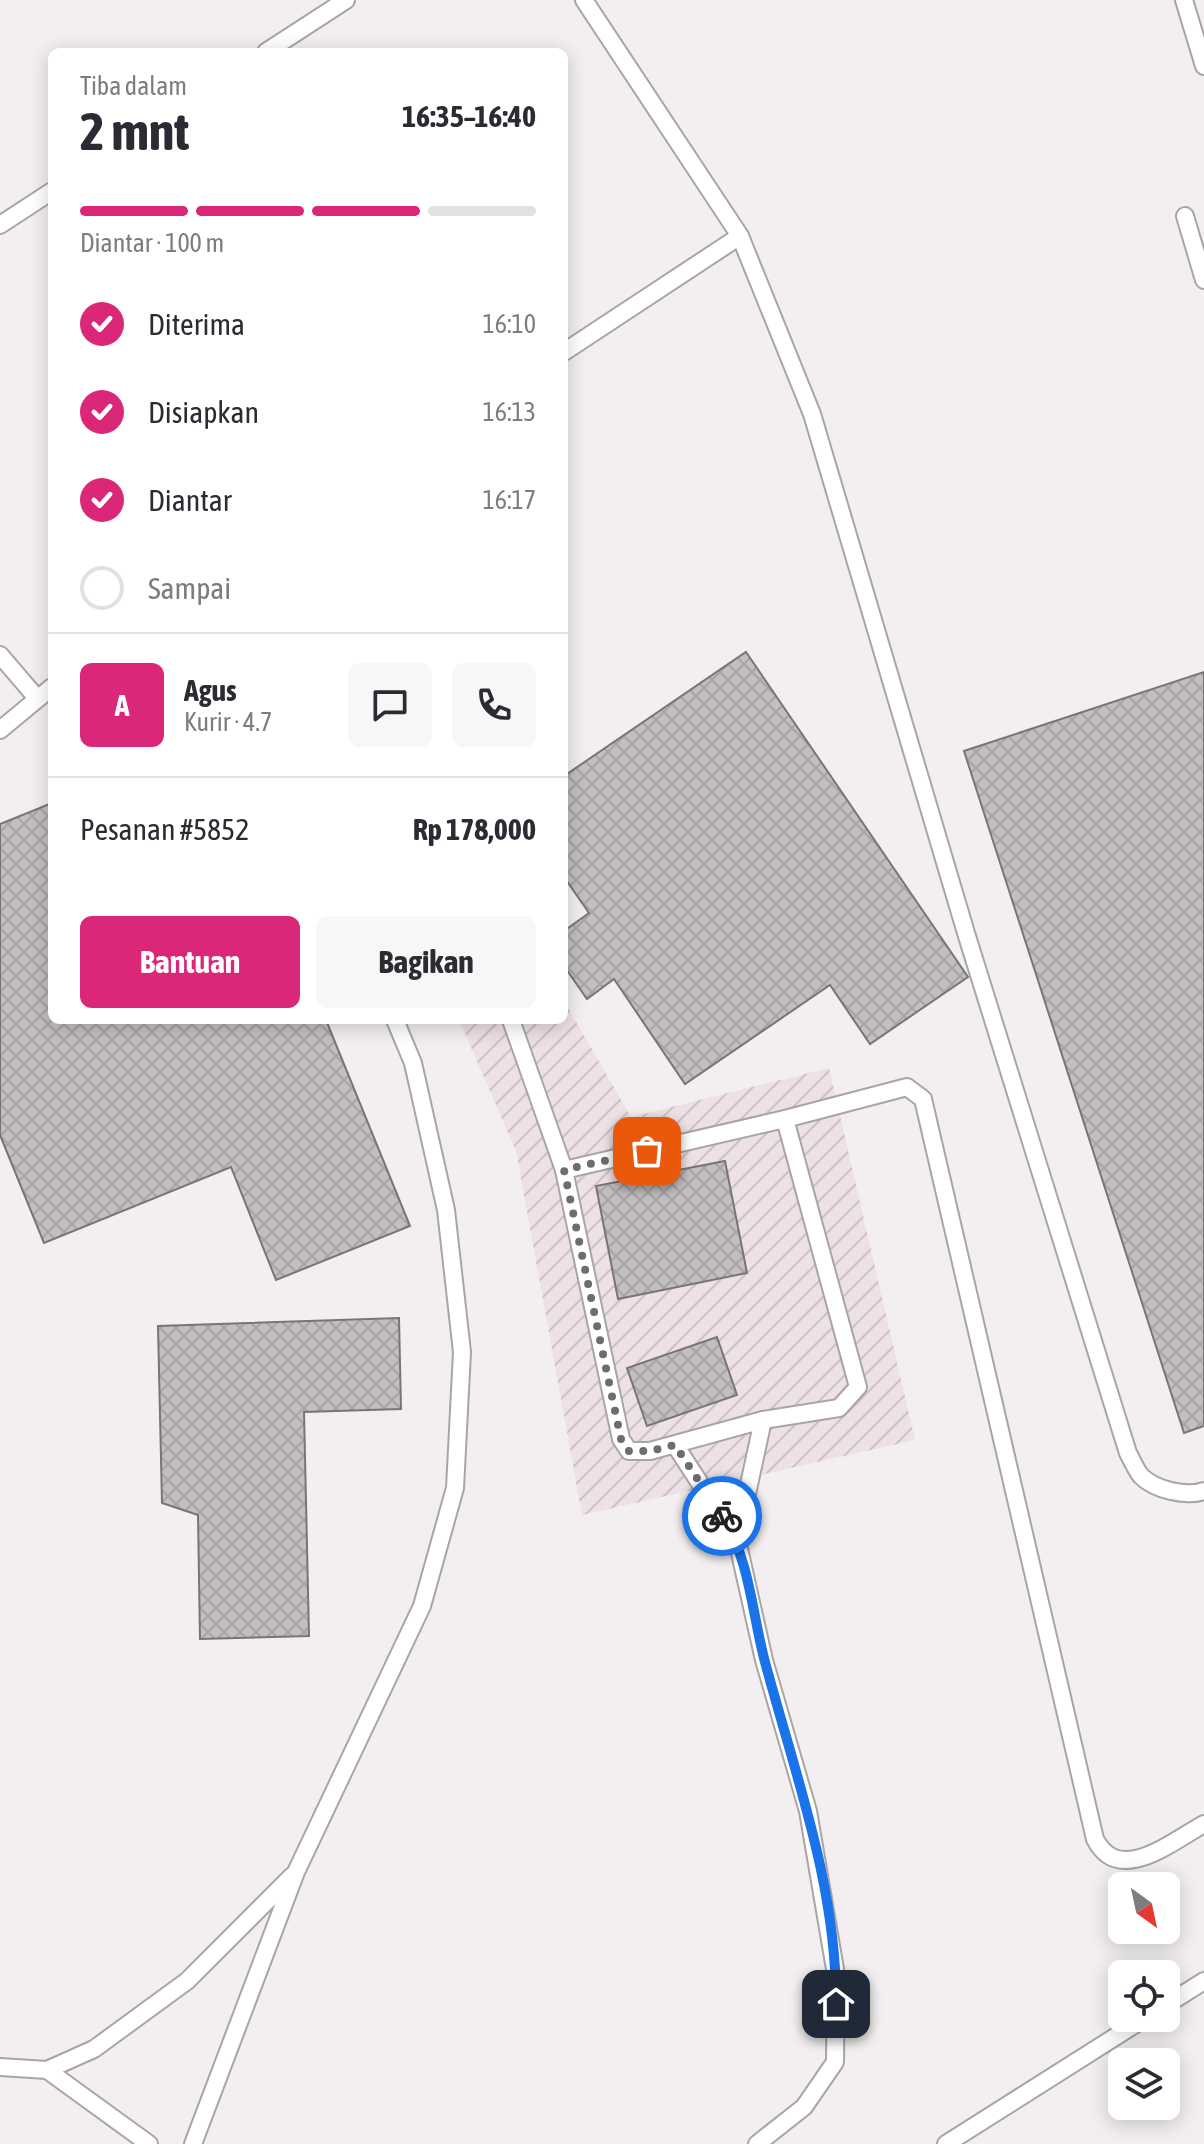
<!DOCTYPE html>
<html lang="id">
<meta charset="utf-8">
<style>
:root{--surface:#fff;--page:#f7f7f7;--text:#2b2b33;--muted:#7c7c81;--line:#e1e1e2;--accent:#db2777}
body{margin:0;font-family:"Asap Condensed",sans-serif;background:var(--page);color:var(--text);height:100vh;display:flex;flex-direction:column;font-size:30px;white-space:nowrap}
*{box-sizing:border-box;margin:0}
p{font-size:26px;color:var(--muted)}
.icon{flex:none;width:44px;height:44px;fill:none;stroke:currentColor;stroke-width:2;stroke-linecap:round;stroke-linejoin:round}
.map{position:relative;flex:1;overflow:hidden}
.drawer{position:absolute;left:48px;top:48px;width:520px;height:976px;display:flex;flex-direction:column;background:var(--surface);border-radius:12px;box-shadow:0 4px 20px #0003}
.drawer>*{flex:none}
.needle{width:52px;rotate:147deg}
.buttons{position:absolute;left:1108px;top:1872px;display:grid;gap:16px}
.buttons a{display:grid;place-items:center;width:72px;height:72px;border-radius:12px;background:var(--surface);box-shadow:0 4px 20px #0003;font-size:40px}
.pin{position:absolute;display:grid;place-items:center;width:68px;height:68px;color:#fff;margin:-34px;border-radius:16px;box-shadow:0 4px 12px #0006}
.courier{position:absolute;display:grid;place-items:center;width:80px;height:80px;margin:-40px;border:6px solid #1a73e8;border-radius:50%;background:#fff;color:#222;box-shadow:0 2px 10px #0007}
.overview em{font-style:normal;font-weight:700}
.overview div{display:flex;flex-direction:column-reverse}
.overview{display:flex;align-items:center;justify-content:space-between;height:136px;padding:0 32px}
h1{font-size:52px;font-weight:700;line-height:60px}
.bar{display:grid;grid-template-columns:repeat(4,1fr);gap:12px 8px;align-content:center;height:96px;padding:0 32px}
.bar i{height:10px;border-radius:6px;background:var(--line)}
.bar .on{background:var(--accent)}
.bar p{grid-column:span 4}
.line{display:flex;align-items:center;gap:20px;padding:0 32px;border-top:2px solid var(--line)}
.line div{flex:1}
.round{display:grid;place-items:center;flex:none;width:84px;height:84px;border-radius:12px;background:var(--page)}
ol{padding:0 32px;list-style:none}
li{display:flex;align-items:center;gap:24px;height:88px}
li p{margin-inline-start:auto}
li .icon{padding:8px;border-radius:50%;background:var(--accent);color:#fff;stroke-width:4}
li:last-child{color:var(--muted)}
li i{width:44px;height:44px;border:4px solid var(--line);border-radius:50%}
.action{display:flex;gap:16px;margin-top:auto;padding:16px 32px}
.action a{flex:1;height:92px;border-radius:12px;background:var(--accent);color:#fff;font-size:32px;font-weight:700;line-height:92px;text-align:center}
.action a+a{background:var(--page);color:var(--text)}
.map>svg:first-child{display:block}
</style>
<div class="map">
<svg width="1204" height="2144" viewBox="0 0 1204 2144">
<defs>
<pattern id="industrial-furrows" width="10" height="10" patternUnits="userSpaceOnUse" patternTransform="scale(2)"><rect width="10" height="10" fill="#eee1e5"/><path d="M-1 1l2-2M0 10L10 0M9 11l2-2" fill="none" stroke="#ccc1c4"/></pattern>
<pattern id="building-cross-hatch" width="8" height="8" patternUnits="userSpaceOnUse" patternTransform="scale(2)"><rect width="8" height="8" fill="#c3bfc0"/><path d="M0 0l8 8M0 8l8-8" fill="none" stroke="#a8a4a5"/></pattern>
</defs>
<rect width="100%" height="100%" fill="#f3eff0"/>
<!-- industrial -->
<path fill="url(#industrial-furrows)" d="M 564,1001 L 631,1117 L 829,1068 L 915,1440 L 582,1515 L 516,1151 L 459,1020 L 564,1020 Z"/>
<!-- building -->
<g fill="url(#building-cross-hatch)" stroke="#797576" stroke-width="2">
<path d="M 746,652 L 968,977 L 870,1044 L 830,985 L 685,1084 L 614,979 L 587,999 L 564,966 L 564,931 L 589,913 L 564,877 L 564,776 Z"/>
<path d="M 1204,672 L 1204,1426 L 1184,1433 L 964,751 Z"/>
<path d="M 52,803 L 52,1020 L 326,1020 L 410,1226 L 276,1280 L 231,1167 L 44,1243 L 0,1135 L 0,824 Z"/>
<path d="M 725,1161 L 747,1273 L 618,1299 L 596,1186 Z"/>
<path d="M 399,1318 L 401,1409 L 304,1412 L 309,1636 L 200,1639 L 198,1515 L 162,1503 L 158,1326 Z"/>
<path d="M 717,1337 L 737,1395 L 647,1426 L 627,1368 Z"/>
</g>
<g fill="none" stroke-linecap="round" stroke-linejoin="round">
<!-- service casing -->
<g stroke="#a9a5a6" stroke-width="20">
<g id="service">
<path d="M 584,0 L 740,236 L 812,414 L 966,933 L 1128,1453 C 1132,1460 1136,1470 1141,1476 C 1155,1490 1186,1497 1204,1491"/>
<path d="M 1184,0 L 1204,66"/>
<path d="M 266,52 L 346,0"/>
<path d="M 1185,216 L 1204,280"/>
<path d="M 0,225 L 52,191"/>
<path d="M 564,352 L 740,236"/>
<path d="M 0,655 L 36,697"/>
<path d="M 0,730 L 52,687"/>
<path d="M 511,1020 L 564,1170"/>
<path d="M 785,1119 L 858,1387 L 839,1408 L 763,1420 L 650,1451 L 629,1451 L 621,1439 L 564,1170 Z"/>
<path d="M 785,1119 L 907,1087 L 923,1099 L 1095,1839 C 1119,1886 1171,1842 1204,1824"/>
<path d="M 675,1445 L 737,1540 L 764,1660 L 808,1811 L 836,1975 L 835,2062 L 804,2107 L 757,2144"/>
<path d="M 737,1540 L 763,1420"/>
<path d="M 1166,2005 L 1204,1981"/>
<path d="M 0,2067 L 47,2070 L 94,2049 L 187,1981 L 292,1876"/>
<path d="M 47,2070 L 149,2144"/>
<path d="M 193,2144 L 296,1872 L 422,1606 L 455,1488 L 462,1352 L 446,1210 L 413,1063 L 395,1020"/>
<path d="M 946,2144 L 1145,2018"/>
</g>
</g>
<!-- service -->
<use href="#service" stroke="#fff" stroke-width="16"/>
</g>
<g fill="none" stroke-linecap="round" stroke-linejoin="round">
<!-- done -->
<path stroke="#6f6c6d" stroke-width="8" stroke-dasharray="0 14.4" d="M 647,1151 L 564,1170 L 621,1439 L 629,1451 L 650,1451 L 675,1445 L 722,1516"/>
<!-- route -->
<path stroke="#1a73e8" stroke-width="10" d="M 722,1516 C 750,1559 752,1614 765,1662 C 795,1774 837,1887 836,2004"/>
</g>
</svg>
<div class="buttons">
<a><svg class="needle" viewBox="-14 -14 28 28"><path d="M0-13l5 13h-10z" fill="#e53935"/><path d="M0 13l5-13h-10z" fill="#7c7c81"/></svg></a>
<a><svg class="icon" aria-label="locate" viewBox="0 0 24 24"><circle cx="12" cy="12" r="6"/><path d="M12 2v4M12 18v4M2 12h4M18 12h4"/></svg></a>
<a><svg class="icon" aria-label="layers" viewBox="0 0 24 24"><path d="M12 4l9 5-9 5-9-5zM3 14l9 5 9-5"/></svg></a>
</div>
<div class="pin" style="left:647px;top:1151px;background:#ea580c"><svg class="icon" aria-label="bag" viewBox="0 0 24 24"><path d="M5 8h14l-1 12H6zM9 8a3 3 0 0 1 6 0"/></svg></div>
<div class="pin" style="left:836px;top:2004px;background:#1f2937"><svg class="icon" aria-label="home" viewBox="0 0 24 24"><path d="M3 11l9-7 9 7M6 9v11h12V9"/></svg></div>
<div class="courier" style="left:722px;top:1516px"><svg class="icon" aria-label="bike" viewBox="0 0 24 24"><circle cx="6" cy="16" r="4"/><circle cx="18" cy="16" r="4"/><path d="M6 16l4-8h5l3 8M10 8l3 8H6M13 5h3"/></svg></div>
<section class="drawer">
<div class="overview"><div><h1>2 mnt</h1><p>Tiba dalam</p></div><em>16:35–16:40</em></div>
<div class="bar"><i class="on"></i><i class="on"></i><i class="on"></i><i></i><p>Diantar · 100 m</p></div>
<ol>
<li><svg class="icon" aria-label="check" viewBox="0 0 24 24"><path d="M5 12l5 5 9-10"/></svg>Diterima<p>16:10</p></li>
<li><svg class="icon" aria-label="check" viewBox="0 0 24 24"><path d="M5 12l5 5 9-10"/></svg>Disiapkan<p>16:13</p></li>
<li><svg class="icon" aria-label="check" viewBox="0 0 24 24"><path d="M5 12l5 5 9-10"/></svg>Diantar<p>16:17</p></li>
<li><i></i>Sampai</li>
</ol>
<div class="line" style="height:144px"><b class="round" style="background:var(--accent);color:#fff">A</b><div><b>Agus</b><p>Kurir · 4.7</p></div><a class="round"><svg class="icon" aria-label="chat" viewBox="0 0 24 24"><path d="M4 5h16v11H9l-5 4z"/></svg></a><a class="round"><svg class="icon" aria-label="phone" viewBox="0 0 24 24"><path d="M5 4h4l2 5-3 2q2 4 5 5l2-3 5 2v4C11 20 4 13 5 4z"/></svg></a></div>
<div class="line" style="height:104px"><div>Pesanan #5852</div><b>Rp 178,000</b></div>
<div class="action"><a>Bantuan</a><a>Bagikan</a></div>
</section>
</div>
